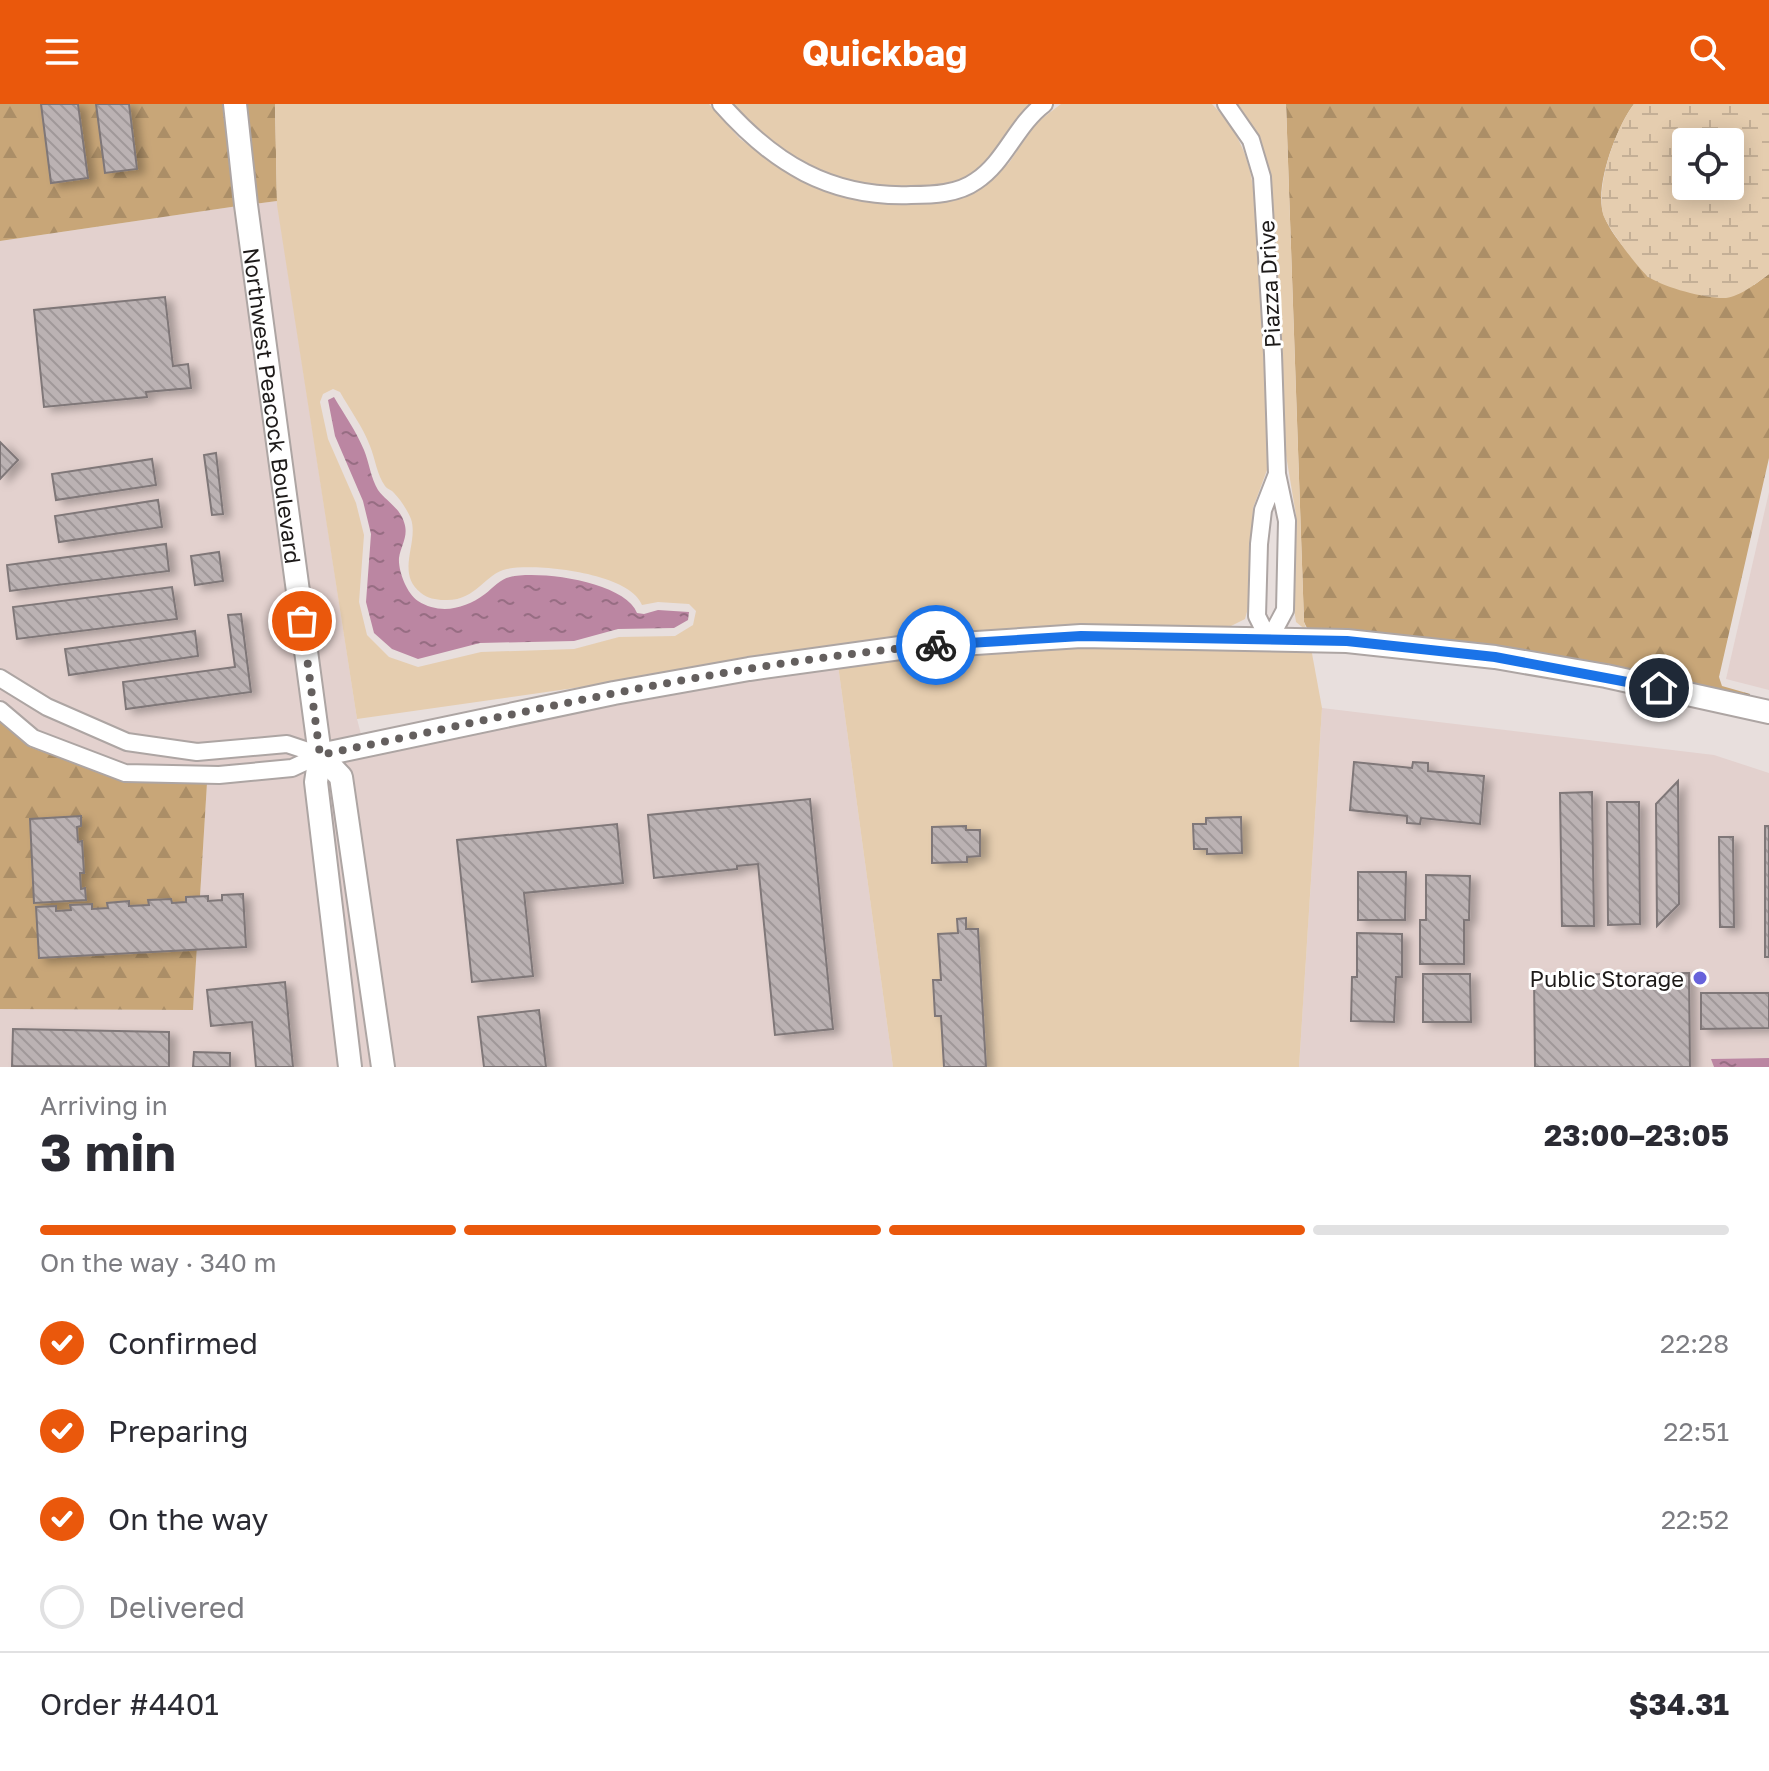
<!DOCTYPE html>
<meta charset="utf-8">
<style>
:root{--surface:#fff;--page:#f2f2f3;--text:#2b2b33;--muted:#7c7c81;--line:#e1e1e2;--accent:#ea580c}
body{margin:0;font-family:"Golos Text",sans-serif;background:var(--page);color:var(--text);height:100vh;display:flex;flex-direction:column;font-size:30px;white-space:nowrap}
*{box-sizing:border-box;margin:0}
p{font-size:26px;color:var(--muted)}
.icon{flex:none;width:44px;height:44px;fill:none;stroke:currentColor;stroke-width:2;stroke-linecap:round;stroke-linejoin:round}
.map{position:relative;height:963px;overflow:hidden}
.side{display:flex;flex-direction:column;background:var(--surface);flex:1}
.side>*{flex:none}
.tools{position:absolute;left:1672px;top:24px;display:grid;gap:16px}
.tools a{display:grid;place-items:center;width:72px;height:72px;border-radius:8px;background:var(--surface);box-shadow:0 4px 20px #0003;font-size:40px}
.pin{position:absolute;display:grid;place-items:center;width:68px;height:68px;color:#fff;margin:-34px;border:4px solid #fff;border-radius:50%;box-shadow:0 2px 8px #0007}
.courier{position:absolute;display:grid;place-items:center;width:80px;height:80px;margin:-40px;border:6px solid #1a73e8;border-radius:50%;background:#fff;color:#222;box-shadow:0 2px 10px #0007}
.head em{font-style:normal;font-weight:700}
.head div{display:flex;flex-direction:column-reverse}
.head{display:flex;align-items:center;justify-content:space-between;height:136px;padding:0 40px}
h1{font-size:52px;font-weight:700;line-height:60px}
.bar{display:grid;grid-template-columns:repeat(4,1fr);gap:12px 8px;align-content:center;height:96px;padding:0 40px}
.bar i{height:10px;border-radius:6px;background:var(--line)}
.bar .current{background:var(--accent)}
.bar p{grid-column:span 4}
.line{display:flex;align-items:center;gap:20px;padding:0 40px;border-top:2px solid var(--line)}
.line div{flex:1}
ol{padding:0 40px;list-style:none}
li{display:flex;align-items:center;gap:24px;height:88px}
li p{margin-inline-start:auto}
li .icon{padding:8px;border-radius:50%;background:var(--accent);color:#fff;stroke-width:4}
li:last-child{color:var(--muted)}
li i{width:44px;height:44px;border:4px solid var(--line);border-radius:50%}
header{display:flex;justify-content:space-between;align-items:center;height:104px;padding:0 40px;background:var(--accent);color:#fff;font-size:36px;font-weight:700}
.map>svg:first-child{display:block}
</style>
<header><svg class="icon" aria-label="menu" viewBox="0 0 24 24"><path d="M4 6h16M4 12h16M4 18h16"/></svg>Quickbag<svg class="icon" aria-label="search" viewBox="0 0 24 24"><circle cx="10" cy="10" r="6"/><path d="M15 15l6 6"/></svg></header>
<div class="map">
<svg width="1769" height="963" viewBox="0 0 1769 963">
<defs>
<pattern id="forest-firs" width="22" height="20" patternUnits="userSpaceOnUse" patternTransform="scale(2)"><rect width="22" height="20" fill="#c8a678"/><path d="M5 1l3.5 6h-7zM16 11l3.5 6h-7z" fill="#ab8e67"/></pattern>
<pattern id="wetland-marsh" width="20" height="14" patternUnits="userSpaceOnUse" patternTransform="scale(2)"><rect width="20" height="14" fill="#e5cdaf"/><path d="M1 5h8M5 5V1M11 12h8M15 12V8" fill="none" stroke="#c4af96"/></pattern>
<pattern id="water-ripples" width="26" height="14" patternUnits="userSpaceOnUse" patternTransform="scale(2)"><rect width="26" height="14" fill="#bb86a2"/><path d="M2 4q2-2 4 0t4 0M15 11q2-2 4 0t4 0" fill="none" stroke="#976d83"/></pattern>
<pattern id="building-back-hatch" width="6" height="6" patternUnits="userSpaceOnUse" patternTransform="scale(2)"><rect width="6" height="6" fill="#bbb2b3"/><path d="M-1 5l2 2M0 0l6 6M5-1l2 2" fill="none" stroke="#a09899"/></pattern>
<filter id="shadow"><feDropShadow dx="7" dy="4" stdDeviation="4" flood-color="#0004"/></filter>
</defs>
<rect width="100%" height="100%" fill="#e8dfdd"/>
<!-- built -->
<g fill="#e3d1ce">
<path d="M 277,97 L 357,615 L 362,634 L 326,641 L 253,100 Z"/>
<path d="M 238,102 L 311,639 L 287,631 L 197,639 L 129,630 L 51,595 L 0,565 L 0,137 Z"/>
<path d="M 1769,388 L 1769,586 L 1726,575 Z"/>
<path d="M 838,561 L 893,963 L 391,963 L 336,656 L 615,597 Z"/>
<path d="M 0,584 L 45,610 L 126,646 L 196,656 L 287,648 L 298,652 L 290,655 L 219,662 L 126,661 L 36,627 L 0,595 Z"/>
<path d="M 1322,604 L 1714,651 L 1769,669 L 1769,954 L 1712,955 L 1714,963 L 1299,963 Z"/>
<path d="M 310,664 L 342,963 L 0,963 L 0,905 L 193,906 L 207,679 L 293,672 Z"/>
<path d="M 325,667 L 334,677 L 376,963 L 357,963 Z"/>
</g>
<!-- forest -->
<g fill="url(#forest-firs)">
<path d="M 0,0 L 228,0 L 238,102 L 0,137 Z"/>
<path d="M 243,0 L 275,0 L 277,97 L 253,100 Z"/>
<path d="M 1286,0 L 1634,0 C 1617,22 1593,84 1604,112 C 1612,133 1634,154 1648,173 L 1754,181 L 1769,170 L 1769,354 L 1719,573 L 1722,582 L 1750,590 L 1749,595 L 1393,531 L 1307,524 L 1304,518 Z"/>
<path d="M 0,616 L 30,643 L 123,677 L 207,679 L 193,906 L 0,905 Z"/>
</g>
<!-- wetland -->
<path fill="url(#wetland-marsh)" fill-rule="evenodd" d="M 1634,0 L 1769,0 L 1769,170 C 1758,178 1741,192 1726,194 C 1706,195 1667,184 1650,174 C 1640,168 1606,121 1603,110 C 1596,80 1616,23 1634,0 ZM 1686,38 L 1730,38 L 1730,82 L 1686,82 Z"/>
<!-- park -->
<g fill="#e5cdaf" fill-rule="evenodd">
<path d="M 275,0 L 709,0 L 740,35 L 792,72 L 843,93 L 864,97 L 906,100 L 944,97 L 982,83 L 1009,59 L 1035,20 L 1061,0 L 1212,0 C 1241,30 1252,59 1255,101 L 1269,350 L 1267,366 L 1253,404 L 1248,504 L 1245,515 L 1225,525 L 679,569 L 357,615 L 277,101 ZM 333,285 L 340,288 C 350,306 363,323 370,342 C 375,354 377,371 385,382 C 387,385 392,386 394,389 C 400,395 408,407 411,415 C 419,439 395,469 421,489 C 427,494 436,496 444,496 C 476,498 485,469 507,465 C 537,459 630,469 642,501 L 658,498 L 689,500 L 696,507 L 693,521 L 675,532 L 619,533 L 574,545 L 481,548 L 418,563 L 389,553 L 367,531 L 359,498 L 364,431 L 356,399 L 328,335 L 320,298 L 323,290 Z"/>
<path d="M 731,0 L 1030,0 C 1008,20 995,56 972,70 C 953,81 929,84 907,83 C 832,82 782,54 731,0 Z"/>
<path d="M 1237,0 L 1286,0 L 1304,518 L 1307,527 L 1296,518 L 1294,505 L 1296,411 L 1285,345 L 1270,78 C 1265,47 1256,25 1237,0 Z"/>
<path d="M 1082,540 L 1311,544 L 1322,604 L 1299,963 L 893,963 L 838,561 L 900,553 Z"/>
</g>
<!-- water -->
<g fill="url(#water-ripples)">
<path d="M 334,293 C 344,310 356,327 364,346 C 369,358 371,375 378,386 C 386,397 400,404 404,418 C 409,432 401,441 399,454 C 398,467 407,490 418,497 C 440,511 465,505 485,490 C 493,484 500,475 510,473 C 540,466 625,478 637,509 L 644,510 L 658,506 L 689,508 L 688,516 L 674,524 L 618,525 L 574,537 L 480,539 L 418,555 L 392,545 L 374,529 L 366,498 L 371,430 L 363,397 L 335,332 L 328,296 Z"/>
<path d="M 1769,954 L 1769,963 L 1714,963 L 1711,955 Z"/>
</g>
<!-- building -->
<g fill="url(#building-back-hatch)" stroke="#7f7778" stroke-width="2" filter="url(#shadow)">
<path d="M 41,0 L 78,0 L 88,74 L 51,79 Z"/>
<path d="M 96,0 L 129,0 L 137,65 L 105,69 Z"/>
<path d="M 165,193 L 173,262 L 188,260 L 191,284 L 146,288 L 147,293 L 44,303 L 34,206 Z"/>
<path d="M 0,338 L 18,356 L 0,375 Z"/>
<path d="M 216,349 L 223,410 L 212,411 L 204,351 Z"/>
<path d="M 152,355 L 156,381 L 56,396 L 52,370 Z"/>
<path d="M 158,396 L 162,423 L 59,438 L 55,412 Z"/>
<path d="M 166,440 L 169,467 L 10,487 L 7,461 Z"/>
<path d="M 219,448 L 223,477 L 195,481 L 191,452 Z"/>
<path d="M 172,483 L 177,515 L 17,535 L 13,503 Z"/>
<path d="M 241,510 L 251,588 L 126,605 L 123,578 L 235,563 L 228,511 Z"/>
<path d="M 195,527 L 198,552 L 69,571 L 65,545 Z"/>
<path d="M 1354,658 L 1412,664 L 1413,658 L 1428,659 L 1428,667 L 1484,672 L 1480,720 L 1421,714 L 1420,720 L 1407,719 L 1407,712 L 1350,706 Z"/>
<path d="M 1678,677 L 1679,800 L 1657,822 L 1656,700 Z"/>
<path d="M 1592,688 L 1594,822 L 1562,822 L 1560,689 Z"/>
<path d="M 810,695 L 833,925 L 775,931 L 758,760 L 737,762 L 737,765 L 654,774 L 648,711 Z"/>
<path d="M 1607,698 L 1639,698 L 1640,820 L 1608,821 Z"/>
<path d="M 81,712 L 81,722 L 77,723 L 78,738 L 82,737 L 84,769 L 80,769 L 81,785 L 85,784 L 86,796 L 34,799 L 30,715 Z"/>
<path d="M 1241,713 L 1242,749 L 1207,750 L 1207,745 L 1194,745 L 1193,720 L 1206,720 L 1206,714 Z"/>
<path d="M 617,720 L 623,779 L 524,789 L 533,872 L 472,878 L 457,736 Z"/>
<path d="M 966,722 L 966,726 L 980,726 L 980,752 L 967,753 L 967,758 L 932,759 L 932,723 Z"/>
<rect x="1765" y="722" width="4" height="131"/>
<path d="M 1719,733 L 1733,733 L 1734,823 L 1720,823 Z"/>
<path d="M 1358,768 L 1406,768 L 1405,816 L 1358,816 Z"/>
<path d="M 1426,771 L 1470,772 L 1469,816 L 1464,816 L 1464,860 L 1420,860 L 1420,816 L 1426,816 Z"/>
<path d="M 243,790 L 246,843 L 39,854 L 36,803 L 56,802 L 56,807 L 71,806 L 70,801 L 92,800 L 92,805 L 108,804 L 107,799 L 129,797 L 129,802 L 149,801 L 148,796 L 171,795 L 172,799 L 186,798 L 186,793 L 208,792 L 208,797 L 222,796 L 222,791 Z"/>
<path d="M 966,814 L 966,825 L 978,825 L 986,963 L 944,963 L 941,912 L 935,912 L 933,876 L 941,876 L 938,830 L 958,829 L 957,815 Z"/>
<path d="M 1357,829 L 1402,830 L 1402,873 L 1396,873 L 1394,918 L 1351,917 L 1352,873 L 1357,873 Z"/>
<path d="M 1689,869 L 1690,963 L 1535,963 L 1534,871 Z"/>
<path d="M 1423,870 L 1470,870 L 1471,918 L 1423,918 Z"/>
<path d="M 285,878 L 293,963 L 256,963 L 252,918 L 211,922 L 207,886 Z"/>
<path d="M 1701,889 L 1769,889 L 1769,924 L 1701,925 Z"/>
<path d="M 539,906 L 546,963 L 484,963 L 478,913 Z"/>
<path d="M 13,925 L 169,928 L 169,963 L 12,962 Z"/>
<path d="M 194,948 L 230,949 L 230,963 L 193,963 Z"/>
</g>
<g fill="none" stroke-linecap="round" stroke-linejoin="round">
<!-- street casing -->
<g stroke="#ada5a3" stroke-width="20">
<g id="street">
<path d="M 721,0 C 773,59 830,94 911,91 C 933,91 958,90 976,77 C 1005,58 1016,21 1044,0"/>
<path d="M 1226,0 L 1251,36 L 1262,73 L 1273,250 L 1277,370 L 1287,417 L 1285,506 L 1269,536 L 1257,512 L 1259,440 L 1263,406 L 1277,370"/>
<path d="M 0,574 L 47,603 L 127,638 L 197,648 L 287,640 L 320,651"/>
<path d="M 0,606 L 33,634 L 125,669 L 219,671 L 292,664 L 320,651"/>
</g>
</g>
<!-- secondary casing -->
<g stroke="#ada5a3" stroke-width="26">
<g id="secondary">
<path id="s1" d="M 235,0 L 246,101 L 320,651 L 316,678 L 350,963"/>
<path d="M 320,651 L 614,589 L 749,565 L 900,544 L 1081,532 L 1347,537 L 1495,553 L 1606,572 L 1769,608"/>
<path d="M 320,651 L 341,673 L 383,963"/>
</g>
</g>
<!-- street -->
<use href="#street" stroke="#fff" stroke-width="16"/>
<!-- secondary -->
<use href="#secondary" stroke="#fff" stroke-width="22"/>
</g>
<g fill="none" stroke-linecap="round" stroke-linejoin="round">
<!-- done -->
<path stroke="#645f5e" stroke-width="8" stroke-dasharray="0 14.4" d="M 302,517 L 320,651 C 524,609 727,559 936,541"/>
<!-- route -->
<path stroke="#1a73e8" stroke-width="10" d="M 936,541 L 1081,532 L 1347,537 L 1495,553 L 1659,584"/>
</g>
<!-- markers -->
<circle fill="#6862db" stroke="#fff" stroke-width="3" cx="1700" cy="874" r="8"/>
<g text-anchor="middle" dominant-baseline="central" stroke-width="6" stroke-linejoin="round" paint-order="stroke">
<!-- street labels -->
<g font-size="22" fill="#1d1a19" stroke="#fff">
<text transform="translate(1269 180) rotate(-93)">Piazza Drive</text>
<text stroke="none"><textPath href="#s1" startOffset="304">Northwest Peacock Boulevard</textPath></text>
</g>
<!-- poi labels -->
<g font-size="22" fill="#1d1a19" stroke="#fff" text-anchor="end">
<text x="1684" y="874">Public Storage</text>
</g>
</g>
</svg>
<div class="tools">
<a><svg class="icon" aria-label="locate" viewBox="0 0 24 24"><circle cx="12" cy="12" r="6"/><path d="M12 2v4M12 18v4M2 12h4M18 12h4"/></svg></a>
</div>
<div class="pin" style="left:302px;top:517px;background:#ea580c"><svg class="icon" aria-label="bag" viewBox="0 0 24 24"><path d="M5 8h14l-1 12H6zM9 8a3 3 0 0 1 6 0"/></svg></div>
<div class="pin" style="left:1659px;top:584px;background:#1f2937"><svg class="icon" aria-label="home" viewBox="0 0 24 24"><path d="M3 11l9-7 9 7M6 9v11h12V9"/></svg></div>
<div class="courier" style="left:936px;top:541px"><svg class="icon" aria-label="bike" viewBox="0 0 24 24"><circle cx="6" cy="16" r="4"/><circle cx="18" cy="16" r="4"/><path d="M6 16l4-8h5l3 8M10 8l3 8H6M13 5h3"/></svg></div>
</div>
<section class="side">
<div class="head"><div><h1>3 min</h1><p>Arriving in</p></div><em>23:00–23:05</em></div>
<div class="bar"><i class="current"></i><i class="current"></i><i class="current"></i><i></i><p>On the way · 340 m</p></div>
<ol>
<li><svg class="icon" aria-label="check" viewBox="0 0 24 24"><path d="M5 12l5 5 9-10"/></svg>Confirmed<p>22:28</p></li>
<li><svg class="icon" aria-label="check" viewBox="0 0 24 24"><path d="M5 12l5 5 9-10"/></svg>Preparing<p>22:51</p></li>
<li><svg class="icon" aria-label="check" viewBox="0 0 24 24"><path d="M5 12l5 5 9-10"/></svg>On the way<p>22:52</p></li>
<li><i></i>Delivered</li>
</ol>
<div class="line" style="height:104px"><div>Order #4401</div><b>$34.31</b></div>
</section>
